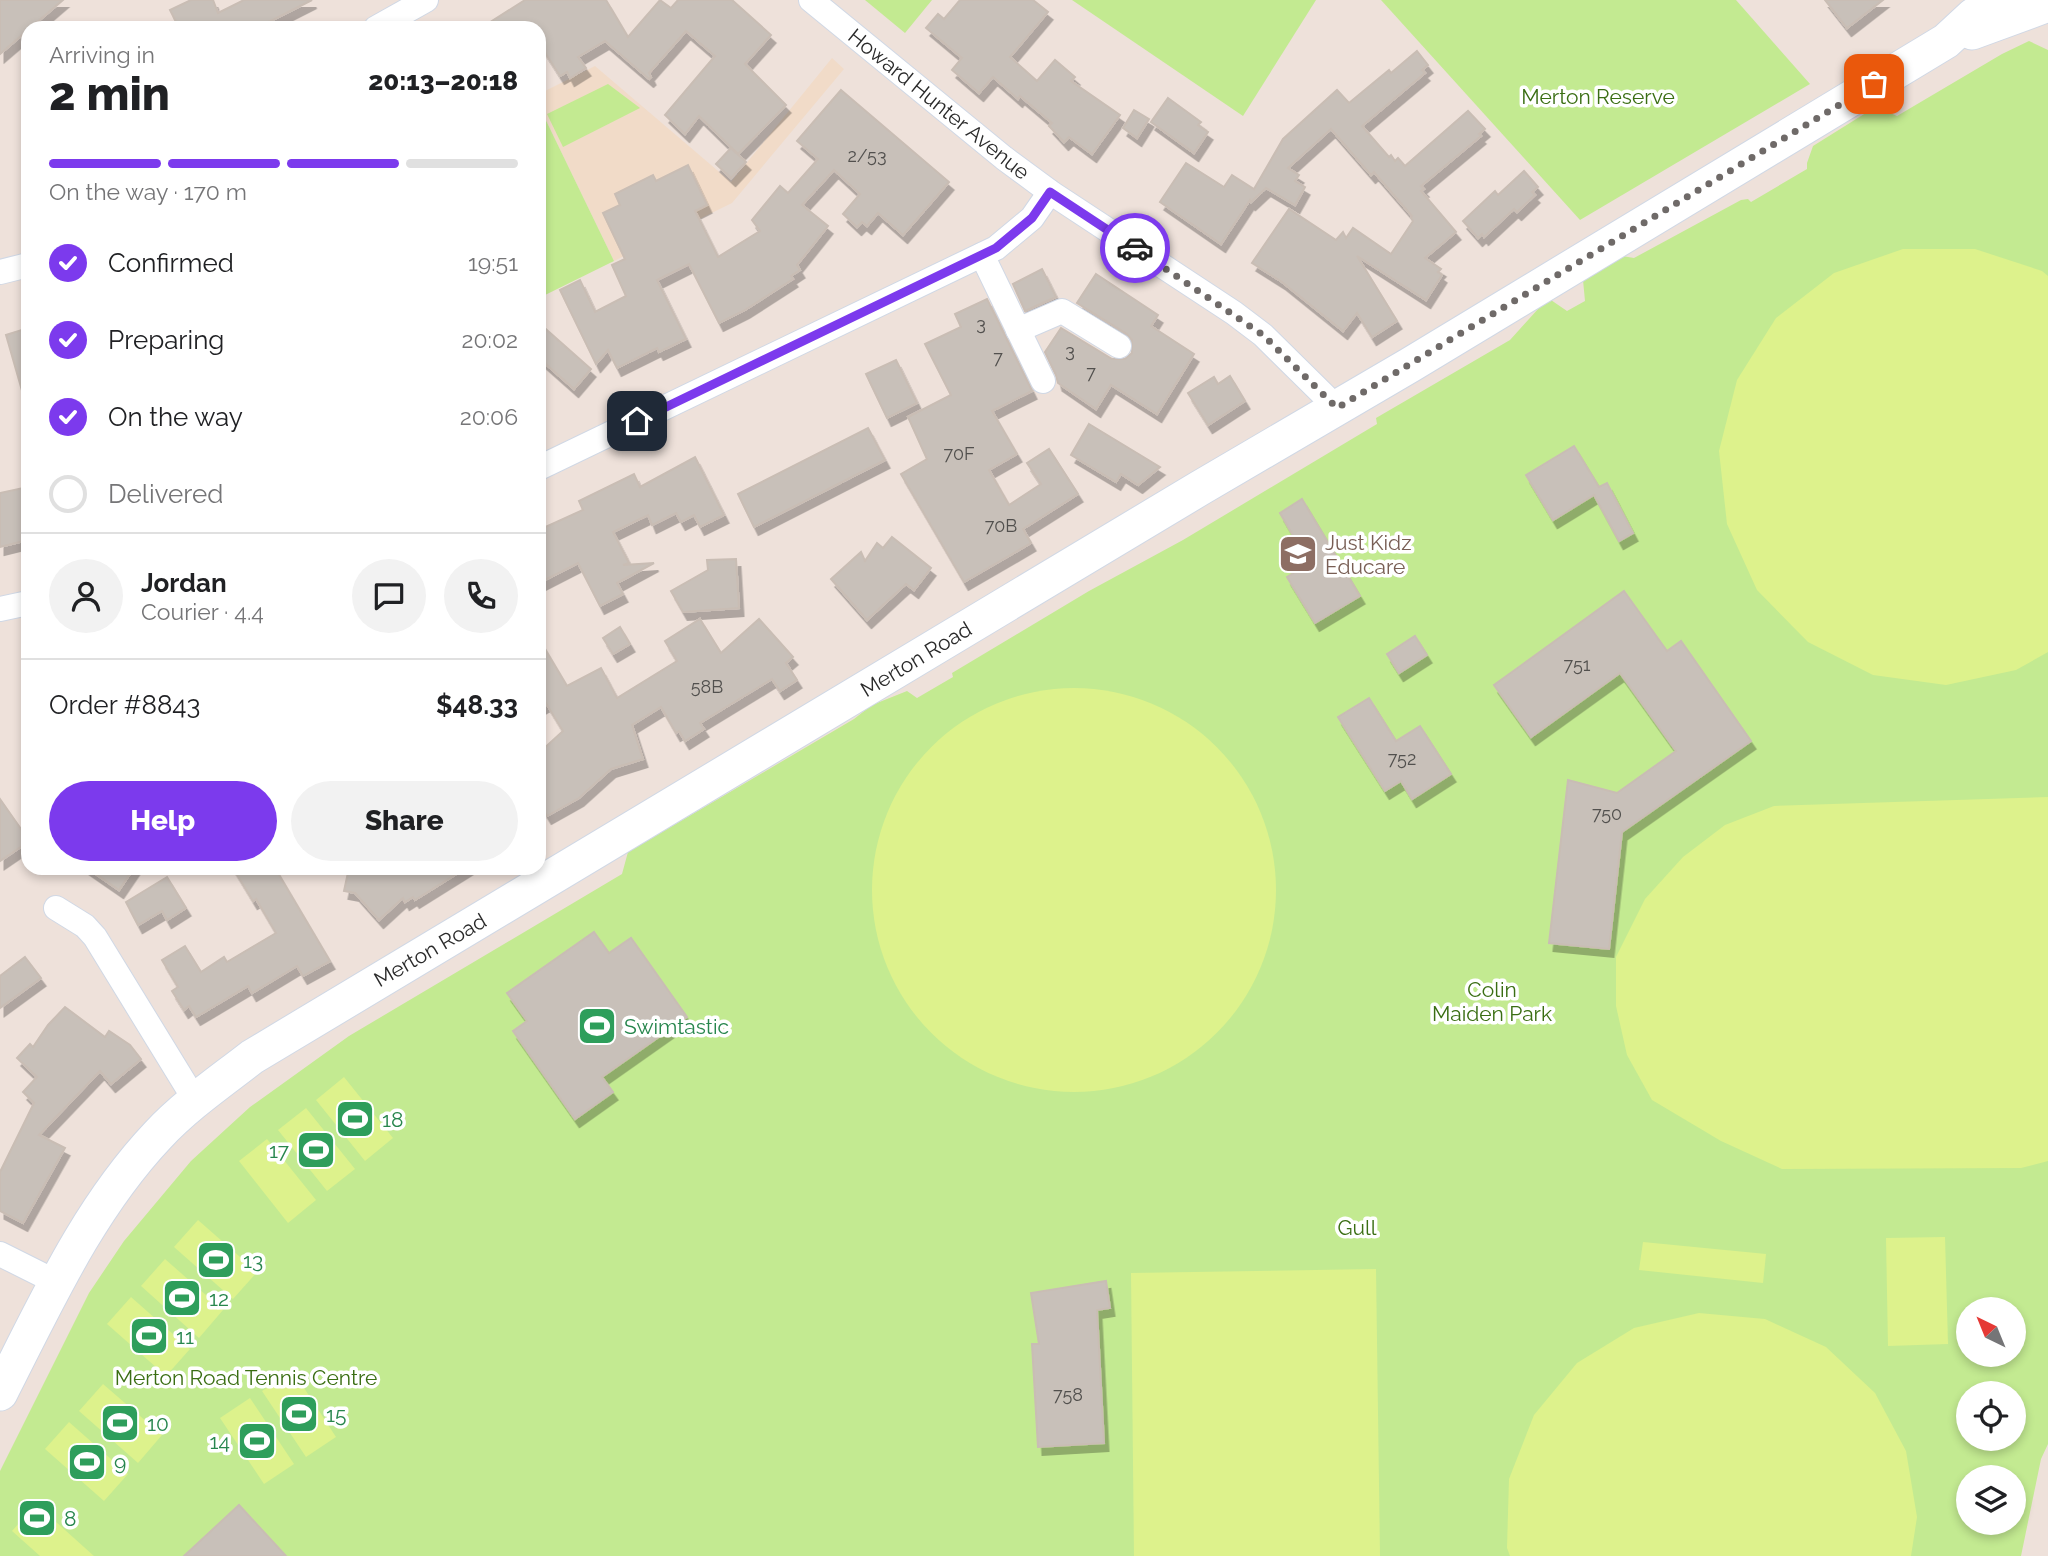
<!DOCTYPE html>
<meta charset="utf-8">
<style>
:root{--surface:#fff;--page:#f2f2f2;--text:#202124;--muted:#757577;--line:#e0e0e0;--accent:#7c3aed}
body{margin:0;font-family:Raleway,sans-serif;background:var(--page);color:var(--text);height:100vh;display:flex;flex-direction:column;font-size:26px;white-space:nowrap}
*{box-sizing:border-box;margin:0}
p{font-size:23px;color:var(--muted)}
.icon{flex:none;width:38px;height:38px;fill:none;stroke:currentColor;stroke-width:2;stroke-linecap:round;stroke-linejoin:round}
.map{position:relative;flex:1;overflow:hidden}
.side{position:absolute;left:21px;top:21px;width:525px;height:854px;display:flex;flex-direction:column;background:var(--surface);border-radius:21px;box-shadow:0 4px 10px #0003}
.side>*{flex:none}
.needle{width:46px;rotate:317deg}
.buttons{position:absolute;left:1956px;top:1297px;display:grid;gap:14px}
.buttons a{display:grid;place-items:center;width:70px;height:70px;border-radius:50%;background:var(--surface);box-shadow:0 4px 10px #0003;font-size:35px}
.pin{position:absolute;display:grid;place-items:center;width:60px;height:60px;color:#fff;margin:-30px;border-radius:14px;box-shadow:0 4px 10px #0006}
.courier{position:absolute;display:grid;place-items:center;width:70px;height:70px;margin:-35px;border:5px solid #7c3aed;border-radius:50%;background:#fff;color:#222;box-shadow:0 2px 9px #0007}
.summary em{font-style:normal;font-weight:800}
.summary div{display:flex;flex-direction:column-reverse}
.summary{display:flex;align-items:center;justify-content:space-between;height:119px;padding:0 28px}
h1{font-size:46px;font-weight:800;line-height:52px}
.bar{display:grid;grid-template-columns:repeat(4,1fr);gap:10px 7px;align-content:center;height:84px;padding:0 28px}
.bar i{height:9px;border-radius:5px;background:var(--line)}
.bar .active{background:var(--accent)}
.bar p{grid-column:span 4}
.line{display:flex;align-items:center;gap:18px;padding:0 28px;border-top:2px solid var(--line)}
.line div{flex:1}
.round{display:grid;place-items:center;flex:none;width:74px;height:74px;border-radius:37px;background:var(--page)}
ol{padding:0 28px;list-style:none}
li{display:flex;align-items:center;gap:21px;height:77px}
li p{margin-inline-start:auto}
li .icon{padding:7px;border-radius:50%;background:var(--accent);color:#fff;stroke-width:4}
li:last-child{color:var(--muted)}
li i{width:38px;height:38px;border:4px solid var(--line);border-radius:50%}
.action{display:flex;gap:14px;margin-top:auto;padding:14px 28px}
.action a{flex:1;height:80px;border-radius:42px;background:var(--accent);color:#fff;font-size:28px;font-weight:800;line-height:80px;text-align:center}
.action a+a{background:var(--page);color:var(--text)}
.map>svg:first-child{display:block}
</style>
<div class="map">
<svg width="2048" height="1556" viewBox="0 0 2048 1556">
<defs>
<filter id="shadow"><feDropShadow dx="4.5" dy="8" stdDeviation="0" flood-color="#0004"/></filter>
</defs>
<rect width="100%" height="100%" fill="#eee1da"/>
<!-- education -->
<path fill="#f1dbc8" d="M 832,58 L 844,69 L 732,203 L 614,261 L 539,106 L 539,94 L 595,66 L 731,182 Z"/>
<!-- green -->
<g fill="#c3ea91" fill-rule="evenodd">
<path d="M 865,0 L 932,0 L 905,33 Z"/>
<path d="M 1072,0 L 1316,0 L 1243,116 Z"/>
<path d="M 1381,0 L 1736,0 L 1810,84 L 1580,220 Z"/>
<path d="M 2029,41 L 2048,50 L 2048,1444 L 2041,1459 L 2021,1556 L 0,1556 L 0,1471 L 89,1293 L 124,1241 L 191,1161 L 250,1107 L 349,1036 L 622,874 L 628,852 L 854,719 L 872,705 L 907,691 L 917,698 L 953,677 L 952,673 L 1089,591 L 1183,540 L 1377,424 L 1376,418 L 1510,340 L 1548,298 L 1567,311 L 1585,301 L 1583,280 L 1616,255 L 1634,258 L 1741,200 L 1748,199 L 1751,202 L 1807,169 L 1807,163 L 1813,146 L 1869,111 L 1879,108 L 1897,116 L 2002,54 ZM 1969,1309 L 2014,1309 L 2014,1354 L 1969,1354 ZM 1969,1393 L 2014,1393 L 2014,1438 L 1969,1438 ZM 1969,1477 L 2014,1477 L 2014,1522 L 1969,1522 Z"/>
<path d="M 608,84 L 640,108 L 563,147 L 547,114 Z"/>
<path d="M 539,106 L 614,261 L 539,298 Z"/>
</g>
<!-- pitch -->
<g fill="#ddf28c">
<path d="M 1903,249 L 1975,249 L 2042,271 L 2048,276 L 2048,652 L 2016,670 L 1946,685 L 1873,675 L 1808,642 L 1757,590 L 1727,524 L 1719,451 L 1737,380 L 1776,318 L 1834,273 Z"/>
<circle cx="1074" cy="890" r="202"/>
<path d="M 2048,797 L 2048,1161 L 2021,1168 L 1782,1169 L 1721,1141 L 1652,1100 L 1627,1055 L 1616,1006 L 1616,957 L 1645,899 L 1683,857 L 1725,825 L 1774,806 Z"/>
<path d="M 344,1077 L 393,1138 L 365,1161 L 316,1100 Z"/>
<path d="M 306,1108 L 355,1169 L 327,1191 L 278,1130 Z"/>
<path d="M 267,1139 L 316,1200 L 288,1223 L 239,1161 Z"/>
<path d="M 198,1220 L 257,1272 L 233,1299 L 174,1247 Z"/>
<path d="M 1945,1237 L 1948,1344 L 1888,1346 L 1886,1238 Z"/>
<path d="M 1643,1242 L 1766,1254 L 1763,1283 L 1639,1270 Z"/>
<path d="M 165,1259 L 223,1310 L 199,1338 L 141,1286 Z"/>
<path d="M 1376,1269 L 1380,1556 L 1134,1556 L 1131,1273 Z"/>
<path d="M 131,1297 L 190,1349 L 166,1376 L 107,1324 Z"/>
<path d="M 1699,1313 L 1765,1319 L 1826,1347 L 1875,1393 L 1906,1451 L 1917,1517 L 1911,1556 L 1510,1556 L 1507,1548 L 1509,1479 L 1534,1415 L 1577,1363 L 1634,1328 Z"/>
<path d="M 293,1371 L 336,1437 L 306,1457 L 262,1391 Z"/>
<path d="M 103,1384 L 162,1435 L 138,1463 L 79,1411 Z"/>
<path d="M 250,1398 L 294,1464 L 264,1484 L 220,1418 Z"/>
<path d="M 69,1422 L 128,1474 L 104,1501 L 45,1449 Z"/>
<path d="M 36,1504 L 94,1556 L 40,1556 L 12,1531 Z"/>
</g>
<!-- building -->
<g fill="#c8c0b9" stroke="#c9bdb4" stroke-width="2" filter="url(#shadow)">
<path d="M 0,0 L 63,0 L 0,54 Z"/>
<path d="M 191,0 L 213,0 L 218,13 L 244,0 L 312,0 L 257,28 L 179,28 L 170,10 Z"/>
<path d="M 525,0 L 606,0 L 628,37 L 660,0 L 671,8 L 678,0 L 732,0 L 771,35 L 745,64 L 786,105 L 738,154 L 699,116 L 685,134 L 665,115 L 715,56 L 686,31 L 649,73 L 651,77 L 649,79 L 605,41 L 578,57 L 586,68 L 570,78 L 567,72 L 560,76 L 539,43 L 539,28 L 481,28 Z"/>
<path d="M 960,0 L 1033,0 L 1048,12 L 1010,57 L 1037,81 L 1055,60 L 1075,77 L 1071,81 L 1120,115 L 1092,154 L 1069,137 L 1064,142 L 1049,126 L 1052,123 L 1020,96 L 1018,99 L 993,77 L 979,93 L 952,70 L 962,58 L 926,28 L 938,14 L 944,19 Z"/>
<path d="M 1825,0 L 1883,0 L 1847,28 Z"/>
<path d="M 1417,51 L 1428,65 L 1422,70 L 1425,73 L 1362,126 L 1389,157 L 1391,155 L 1395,161 L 1398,158 L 1405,166 L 1468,111 L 1485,129 L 1479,134 L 1481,136 L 1421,186 L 1424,189 L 1421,191 L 1456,232 L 1425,258 L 1441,269 L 1438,272 L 1442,275 L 1426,300 L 1357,256 L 1397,321 L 1372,337 L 1357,313 L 1343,331 L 1282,282 L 1252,263 L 1289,209 L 1336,240 L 1343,232 L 1346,238 L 1353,228 L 1391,254 L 1413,221 L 1411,218 L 1412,216 L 1374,172 L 1371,175 L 1331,129 L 1288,168 L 1299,175 L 1295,181 L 1305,187 L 1295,205 L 1266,188 L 1251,202 L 1250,200 L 1221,244 L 1160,202 L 1186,163 L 1224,187 L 1232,175 L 1254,189 L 1283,139 L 1337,90 L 1349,103 L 1389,70 L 1391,73 Z"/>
<path d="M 841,90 L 949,182 L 903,235 L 878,213 L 867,226 L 862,222 L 857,227 L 843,214 L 860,194 L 834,170 L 802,205 L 828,226 L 797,265 L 800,270 L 791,276 L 793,279 L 745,310 L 719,323 L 689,264 L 657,280 L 686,339 L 659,352 L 657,348 L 617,368 L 608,350 L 596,364 L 560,290 L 580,280 L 595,312 L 626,296 L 612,265 L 625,259 L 603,213 L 620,205 L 615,194 L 653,175 L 656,181 L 688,165 L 707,205 L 695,211 L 718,257 L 760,231 L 752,220 L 780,186 L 788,193 L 818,159 L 797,141 Z"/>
<path d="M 1168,98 L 1201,122 L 1198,125 L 1208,132 L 1194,153 L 1151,122 Z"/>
<path d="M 1134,110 L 1149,119 L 1137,138 L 1123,128 Z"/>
<path d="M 731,148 L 746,162 L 731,178 L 716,164 Z"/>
<path d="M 1524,171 L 1538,187 L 1532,192 L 1535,195 L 1517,212 L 1514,209 L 1484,237 L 1482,234 L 1478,238 L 1463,221 L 1495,191 L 1498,195 Z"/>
<path d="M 1042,269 L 1056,297 L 1025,311 L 1013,284 Z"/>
<path d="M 1096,274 L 1158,315 L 1151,326 L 1194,354 L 1157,414 L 1111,385 L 1096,409 L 1058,383 L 1056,375 L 1045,352 L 1061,328 L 1112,359 L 1125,359 L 1132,353 L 1132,340 L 1127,334 L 1077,303 Z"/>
<path d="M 987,299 L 1032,391 L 992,411 L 1017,454 L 989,470 L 1009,505 L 1041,484 L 1027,463 L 1049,449 L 1078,494 L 1023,529 L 1031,543 L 964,582 L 901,474 L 927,459 L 908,417 L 951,395 L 925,344 L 961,327 L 955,314 Z"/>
<path d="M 539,323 L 591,369 L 574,389 L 539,358 Z"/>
<path d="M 28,328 L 28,393 L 23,394 L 6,335 Z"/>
<path d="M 896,360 L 917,403 L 887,418 L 866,374 Z"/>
<path d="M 1230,376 L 1245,401 L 1208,425 L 1188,393 L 1214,377 L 1218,384 Z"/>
<path d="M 1089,424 L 1160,467 L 1138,485 L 1121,474 L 1116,482 L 1071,455 Z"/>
<path d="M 868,428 L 885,460 L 754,527 L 738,494 Z"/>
<path d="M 1574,446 L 1599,487 L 1607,483 L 1633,533 L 1619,541 L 1594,495 L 1553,520 L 1526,475 Z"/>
<path d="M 695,457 L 724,515 L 700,527 L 694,515 L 681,522 L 676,513 L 652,525 L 648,515 L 613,532 L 629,563 L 623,565 L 654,563 L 617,583 L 623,594 L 600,606 L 578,563 L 539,583 L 539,530 L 583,510 L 579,501 L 634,474 L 640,487 Z"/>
<path d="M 28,487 L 28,540 L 0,547 L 0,493 Z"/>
<path d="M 1302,499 L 1360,596 L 1315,623 L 1287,577 L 1309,563 L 1280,513 Z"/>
<path d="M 892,537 L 931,568 L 914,590 L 906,584 L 867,620 L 831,579 L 861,552 L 865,561 L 877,543 L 883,548 Z"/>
<path d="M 736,559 L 739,608 L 683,612 L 671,591 L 708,570 L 707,560 Z"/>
<path d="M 1624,591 L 1667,651 L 1681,641 L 1751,741 L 1622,832 L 1609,949 L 1549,943 L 1568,780 L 1617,793 L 1676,751 L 1620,673 L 1531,737 L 1494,685 Z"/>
<path d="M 700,619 L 721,653 L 759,619 L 793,657 L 786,663 L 797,680 L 780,691 L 772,679 L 700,723 L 704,729 L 685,741 L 679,731 L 676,733 L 661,707 L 632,725 L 643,759 L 611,769 L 579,798 L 547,816 L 539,803 L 539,753 L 563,731 L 546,703 L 539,707 L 539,639 L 567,686 L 601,668 L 617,698 L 677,661 L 665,641 Z"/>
<path d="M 620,627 L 630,644 L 613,654 L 603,638 Z"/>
<path d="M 1415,636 L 1427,655 L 1399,673 L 1387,654 Z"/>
<path d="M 1369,698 L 1396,741 L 1420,726 L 1451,774 L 1412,799 L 1401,781 L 1385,791 L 1338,717 Z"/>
<path d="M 0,799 L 28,839 L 28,842 L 0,861 Z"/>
<path d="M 87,868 L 134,868 L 119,890 Z"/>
<path d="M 233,868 L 275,868 L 330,961 L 303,976 L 297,966 L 252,993 L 248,986 L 196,1017 L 189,1006 L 184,1010 L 172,991 L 178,987 L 162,960 L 185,946 L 201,972 L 224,957 L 227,962 L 276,933 L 256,899 L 253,901 Z"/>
<path d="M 349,868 L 466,868 L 415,900 L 413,897 L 405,902 L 403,898 L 379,920 L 355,893 L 344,891 Z"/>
<path d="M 167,877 L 186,908 L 167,920 L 162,911 L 138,925 L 126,902 Z"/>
<path d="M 594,932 L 609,953 L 631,938 L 687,1017 L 602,1077 L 613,1092 L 575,1119 L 513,1031 L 527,1021 L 507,993 Z"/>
<path d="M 25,957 L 41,978 L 0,1008 L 0,976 Z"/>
<path d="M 65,1007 L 105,1037 L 109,1031 L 130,1045 L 141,1059 L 111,1084 L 100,1071 L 39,1135 L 65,1148 L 23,1223 L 0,1211 L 0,1172 L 34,1103 L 23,1092 L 37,1077 L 17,1058 L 30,1044 L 33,1047 L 48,1025 Z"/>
<path d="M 1106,1281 L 1110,1308 L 1097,1310 L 1104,1443 L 1038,1447 L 1032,1344 L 1039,1344 L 1031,1293 Z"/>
<path d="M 239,1505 L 286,1556 L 184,1556 Z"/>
</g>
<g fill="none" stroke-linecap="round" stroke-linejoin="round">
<!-- street casing -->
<g stroke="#d0d8e5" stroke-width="26">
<g id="street">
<path d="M 811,0 L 1004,158 L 1050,192 L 1234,313 L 1263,335 L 1337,408"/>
<path d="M 376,28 L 426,0"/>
<path d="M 982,255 L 1043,381"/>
<path d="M 0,272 L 28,265"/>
<path d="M 1018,330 L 1062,311 L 1119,346"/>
<path d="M 539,468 L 996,248 L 1032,218 L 1050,192"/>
<path d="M 0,609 L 28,603"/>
<path d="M 56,908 L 85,926 L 95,937 L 195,1100"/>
<path d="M 0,1254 L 56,1282"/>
</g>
</g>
<!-- secondary casing -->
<g stroke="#d0d8e5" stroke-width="37">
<g id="secondary">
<path d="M 1972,32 L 2043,6"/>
<path d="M 0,1393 C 46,1303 88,1209 158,1135 C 186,1105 220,1082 252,1057 L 1200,488 L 1410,365 L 1946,41 L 1973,16 L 1998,0"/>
</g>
</g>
<!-- street -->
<use href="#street" stroke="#fff" stroke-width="24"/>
<!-- secondary -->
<use href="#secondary" stroke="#fff" stroke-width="35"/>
</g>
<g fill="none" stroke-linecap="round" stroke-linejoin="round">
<!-- done -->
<path stroke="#6f6a68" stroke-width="7" stroke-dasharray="0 12.6" d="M 1135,248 L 1263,335 L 1337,408 L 1874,84"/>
<!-- route -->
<path stroke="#7c3aed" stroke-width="9" d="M 637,421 L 996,248 L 1032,218 L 1050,192 L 1135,248"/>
</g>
<!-- icons -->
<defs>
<g id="school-square" transform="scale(2.0125)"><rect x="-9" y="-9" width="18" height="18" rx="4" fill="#8d6e63" stroke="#fff"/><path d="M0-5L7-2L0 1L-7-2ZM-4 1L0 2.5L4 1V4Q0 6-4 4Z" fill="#fff"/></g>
<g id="stadium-square" transform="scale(2.0125)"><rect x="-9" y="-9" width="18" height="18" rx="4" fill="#2e9e5b" stroke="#fff"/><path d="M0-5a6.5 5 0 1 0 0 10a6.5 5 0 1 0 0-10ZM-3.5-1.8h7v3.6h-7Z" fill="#fff"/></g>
</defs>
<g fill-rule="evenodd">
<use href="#school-square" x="1298" y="554"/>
<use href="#stadium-square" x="597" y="1026"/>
<use href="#stadium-square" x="355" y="1119"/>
<use href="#stadium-square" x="316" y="1150"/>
<use href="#stadium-square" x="216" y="1260"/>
<use href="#stadium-square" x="182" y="1298"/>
<use href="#stadium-square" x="149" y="1336"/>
<use href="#stadium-square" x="299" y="1414"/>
<use href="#stadium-square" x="120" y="1423"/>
<use href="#stadium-square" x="257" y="1441"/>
<use href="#stadium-square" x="87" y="1462"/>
<use href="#stadium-square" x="37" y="1518"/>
</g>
<g text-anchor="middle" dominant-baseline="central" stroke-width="7" stroke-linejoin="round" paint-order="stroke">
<!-- number labels -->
<g font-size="18" fill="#52504e">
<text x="867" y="155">2/53</text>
<text x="981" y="323">3</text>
<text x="1070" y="350">3</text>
<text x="998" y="357">7</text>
<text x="1091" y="372">7</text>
<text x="959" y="453">70F</text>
<text x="1001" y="525">70B</text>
<text x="1577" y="664">751</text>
<text x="707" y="686">58B</text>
<text x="1402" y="758">752</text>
<text x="1607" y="813">750</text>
<text x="1068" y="1394">758</text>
</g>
<!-- park labels -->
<g font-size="21" fill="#3a6e13" stroke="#fff">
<text x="1598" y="96">Merton Reserve</text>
<text x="1492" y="989">Colin<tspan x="1492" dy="24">Maiden Park</tspan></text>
<text x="1357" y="1227">Gull</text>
<text x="246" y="1377">Merton Road Tennis Centre</text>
</g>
<!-- street labels -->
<g font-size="21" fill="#2a2a2a" stroke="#fff">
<text transform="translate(939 104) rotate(39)">Howard Hunter Avenue</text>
<text transform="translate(916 659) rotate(-31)">Merton Road</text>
<text transform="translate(430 950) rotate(-30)">Merton Road</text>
</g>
<!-- education labels -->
<g font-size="21" fill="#785e54" stroke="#fff" text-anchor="start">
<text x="1325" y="542">Just Kidz<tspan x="1325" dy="24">Educare</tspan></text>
</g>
<!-- leisure labels -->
<g font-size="21" fill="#27864d" stroke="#fff" text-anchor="start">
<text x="624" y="1026">Swimtastic</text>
<text x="382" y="1119">18</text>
<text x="289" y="1150" text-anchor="end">17</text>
<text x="243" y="1260">13</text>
<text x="209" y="1298">12</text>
<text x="176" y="1336">11</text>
<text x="326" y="1414">15</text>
<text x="147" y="1423">10</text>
<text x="230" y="1441" text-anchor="end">14</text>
<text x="114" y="1462">9</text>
<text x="64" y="1518">8</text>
</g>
</g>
</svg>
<div class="buttons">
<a><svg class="needle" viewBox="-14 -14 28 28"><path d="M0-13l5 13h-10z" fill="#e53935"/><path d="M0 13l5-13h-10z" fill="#757577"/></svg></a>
<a><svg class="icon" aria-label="locate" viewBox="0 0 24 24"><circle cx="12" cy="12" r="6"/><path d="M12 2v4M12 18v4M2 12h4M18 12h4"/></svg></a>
<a><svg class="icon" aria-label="layers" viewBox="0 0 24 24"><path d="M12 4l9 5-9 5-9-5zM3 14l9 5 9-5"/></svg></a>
</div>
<div class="pin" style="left:1874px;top:84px;background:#ea580c"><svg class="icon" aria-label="bag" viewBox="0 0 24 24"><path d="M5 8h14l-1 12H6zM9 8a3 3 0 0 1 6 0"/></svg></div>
<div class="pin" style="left:637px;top:421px;background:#1f2937"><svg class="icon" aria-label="home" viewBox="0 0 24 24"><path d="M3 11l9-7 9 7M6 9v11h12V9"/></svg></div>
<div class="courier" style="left:1135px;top:248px"><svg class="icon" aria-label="car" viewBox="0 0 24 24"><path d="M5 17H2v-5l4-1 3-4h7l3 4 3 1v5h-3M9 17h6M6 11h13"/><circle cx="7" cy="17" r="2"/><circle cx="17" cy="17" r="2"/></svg></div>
<section class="side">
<div class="summary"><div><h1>2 min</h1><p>Arriving in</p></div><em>20:13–20:18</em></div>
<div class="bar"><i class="active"></i><i class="active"></i><i class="active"></i><i></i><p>On the way · 170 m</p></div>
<ol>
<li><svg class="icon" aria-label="check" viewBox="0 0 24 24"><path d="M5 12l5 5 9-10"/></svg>Confirmed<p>19:51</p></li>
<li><svg class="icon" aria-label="check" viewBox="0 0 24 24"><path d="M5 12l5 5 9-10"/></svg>Preparing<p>20:02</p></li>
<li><svg class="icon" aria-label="check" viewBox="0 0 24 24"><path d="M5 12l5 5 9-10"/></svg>On the way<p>20:06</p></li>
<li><i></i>Delivered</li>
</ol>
<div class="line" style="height:126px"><a class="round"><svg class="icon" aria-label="person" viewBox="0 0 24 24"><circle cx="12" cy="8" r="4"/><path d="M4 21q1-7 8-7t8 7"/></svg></a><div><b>Jordan</b><p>Courier · 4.4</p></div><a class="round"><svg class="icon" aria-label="chat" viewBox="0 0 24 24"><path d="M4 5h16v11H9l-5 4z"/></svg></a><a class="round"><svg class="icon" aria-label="phone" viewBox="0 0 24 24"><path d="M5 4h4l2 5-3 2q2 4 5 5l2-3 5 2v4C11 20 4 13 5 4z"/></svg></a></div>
<div class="line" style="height:91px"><div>Order #8843</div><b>$48.33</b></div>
<div class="action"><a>Help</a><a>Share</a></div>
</section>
</div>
